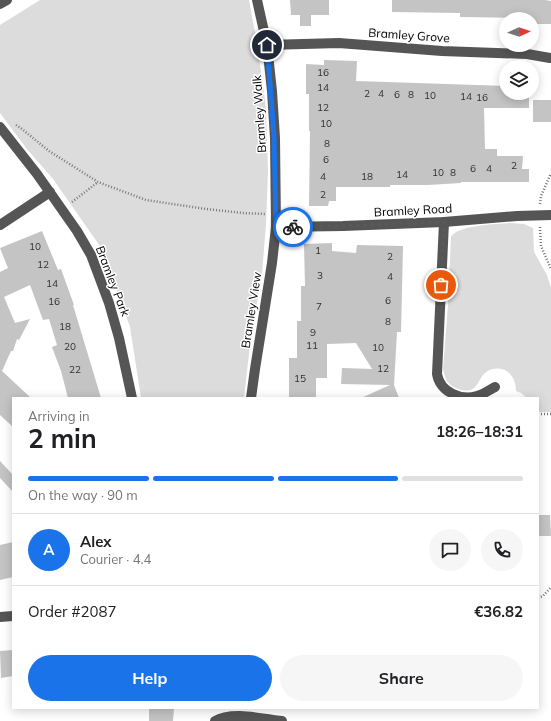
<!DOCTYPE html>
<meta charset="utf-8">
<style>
:root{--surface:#fff;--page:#f6f6f6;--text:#202124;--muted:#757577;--line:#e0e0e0;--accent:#1a73e8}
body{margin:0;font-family:Mulish,sans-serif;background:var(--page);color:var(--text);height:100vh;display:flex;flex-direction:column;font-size:15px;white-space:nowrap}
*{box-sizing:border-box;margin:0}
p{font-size:13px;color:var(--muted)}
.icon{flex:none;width:22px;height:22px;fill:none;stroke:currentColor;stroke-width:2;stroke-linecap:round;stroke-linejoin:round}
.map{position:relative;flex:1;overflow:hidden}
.details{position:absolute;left:12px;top:397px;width:527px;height:312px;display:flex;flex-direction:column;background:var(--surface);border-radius:0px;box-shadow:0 2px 10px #0003}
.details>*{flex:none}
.needle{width:26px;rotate:87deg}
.fabs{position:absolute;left:499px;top:12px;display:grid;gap:8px}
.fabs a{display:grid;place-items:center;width:40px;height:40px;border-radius:50%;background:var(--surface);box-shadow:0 2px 10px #0003;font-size:20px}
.pin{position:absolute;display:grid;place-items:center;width:34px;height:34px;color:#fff;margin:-17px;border:2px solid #fff;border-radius:50%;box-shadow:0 1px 4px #0007}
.courier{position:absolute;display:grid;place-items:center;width:40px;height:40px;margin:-20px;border:3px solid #1a73e8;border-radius:50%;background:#fff;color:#222;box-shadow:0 1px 5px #0007}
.headline em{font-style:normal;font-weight:700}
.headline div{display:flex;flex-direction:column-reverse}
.headline{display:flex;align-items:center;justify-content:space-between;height:68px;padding:0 16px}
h1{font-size:26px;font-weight:700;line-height:30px}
.bar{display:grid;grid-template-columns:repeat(4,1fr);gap:6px 4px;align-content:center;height:48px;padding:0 16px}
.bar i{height:5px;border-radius:3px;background:var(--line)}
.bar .active{background:var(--accent)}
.bar p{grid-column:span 4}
.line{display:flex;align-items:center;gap:10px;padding:0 16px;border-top:1px solid var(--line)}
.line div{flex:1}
.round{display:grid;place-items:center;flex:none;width:42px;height:42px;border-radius:21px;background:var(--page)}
.cta{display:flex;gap:8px;margin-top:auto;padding:8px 16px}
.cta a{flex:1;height:46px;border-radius:24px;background:var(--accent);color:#fff;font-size:16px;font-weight:700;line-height:46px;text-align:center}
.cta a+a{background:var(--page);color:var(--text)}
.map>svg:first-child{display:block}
</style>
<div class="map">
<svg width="551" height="721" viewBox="0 0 551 721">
<rect width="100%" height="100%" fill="#fff"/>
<!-- green -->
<g fill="#dcdcdc">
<path d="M 40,0 L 249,0 L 257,43 L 266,108 L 268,171 L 266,225 L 262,273 L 250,344 L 244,398 L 141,398 L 130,327 L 102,249 L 53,179 L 26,148 L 0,113 L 0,25 Z"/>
<path d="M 510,223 L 524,224 L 533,228 L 534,252 L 547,275 L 551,288 L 551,412 L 538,412 L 538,398 L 527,398 L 521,393 L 516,391 C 516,385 514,378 510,374 C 504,367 492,367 485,373 C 480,377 479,384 474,388 C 467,394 451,388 447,381 C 445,377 444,373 443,369 L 448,305 L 451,237 C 457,225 497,224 510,223 Z"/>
</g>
<!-- building -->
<g fill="#c4c4c4">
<path d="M 290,0 L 329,0 L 329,15 L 311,15 L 311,26 L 300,26 L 300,15 L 291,15 Z"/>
<path d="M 392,0 L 545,0 L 551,1 L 551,24 L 532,24 L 532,19 L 529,19 L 529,18 L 460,17 L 460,13 L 392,12 Z"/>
<path d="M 324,60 L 357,61 L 356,81 L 506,86 L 506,93 L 529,93 L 529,108 L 484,108 L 485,149 L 497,149 L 497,156 L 523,156 L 522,169 L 529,169 L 529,182 L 461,182 L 461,183 L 428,185 L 390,185 L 390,187 L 336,187 L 336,201 L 329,201 L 328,206 L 309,206 L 310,131 L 309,131 L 309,94 L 306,94 L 306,64 L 324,65 Z"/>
<rect x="533" y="100" width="18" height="22"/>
<path d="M 42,231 L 58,270 L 61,269 L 74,305 L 73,305 L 101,398 L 68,398 L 61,371 L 52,347 L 57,345 L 49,319 L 43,320 L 30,285 L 4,297 L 15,323 L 30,319 L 19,340 L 17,339 L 13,351 L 11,351 L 2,371 L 31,398 L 13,398 L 13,427 L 0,415 L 0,272 L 8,268 L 0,248 Z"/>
<path d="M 332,243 L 332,251 L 356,253 L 357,245 L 403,246 L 401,332 L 397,332 L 394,385 L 399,398 L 361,398 L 390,385 L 341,384 L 342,368 L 372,369 L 356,343 L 327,344 L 327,378 L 316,378 L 316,398 L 289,398 L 289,358 L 297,358 L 297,321 L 301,321 L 301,286 L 305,286 L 304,244 Z"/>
<path d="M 0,461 L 13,475 L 13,492 L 0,478 Z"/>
<path d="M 538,515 L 550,515 L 551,536 L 538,536 Z"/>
<path d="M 13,542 L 13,577 L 0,580 L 0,545 Z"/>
<path d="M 13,650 L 13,676 L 1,678 L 0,651 Z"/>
<path d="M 149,708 L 174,708 L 173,721 L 149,721 Z"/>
</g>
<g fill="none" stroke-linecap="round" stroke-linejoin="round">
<!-- path -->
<g stroke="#777" stroke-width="2.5" stroke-dasharray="1 2" stroke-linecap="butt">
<path d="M 16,125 L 22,129 L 49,151 L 98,182 L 146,200 L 206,209 L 243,213 L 265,214"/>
<path d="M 72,202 L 98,182"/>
<path d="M 540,204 L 541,196 L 551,173"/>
<path d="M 540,227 L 541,246 L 551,269"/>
<path d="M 538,414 L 551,414"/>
<path d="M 538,598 L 543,596 L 551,587"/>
</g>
<!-- minor -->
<g stroke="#555" stroke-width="10">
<path d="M 0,4 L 7,0"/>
<path d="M 267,45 L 339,43 L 442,51 L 527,54 L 550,58"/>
<path d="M 0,127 L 37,174 L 77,231 L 91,255 L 109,303 L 119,338 L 132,398"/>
<path d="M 444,222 L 437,374 C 440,392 461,401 477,396 C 484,394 489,390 495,387"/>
<path d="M 0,225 L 50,192"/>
<path d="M 276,227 L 343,226 L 444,222 L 517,216 L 551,215"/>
<path d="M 251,398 L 255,369 L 272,263 L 276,227 L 275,138 L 272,91 L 267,45 L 257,0"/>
<path d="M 0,617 L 13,616"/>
<path d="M 215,721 C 232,711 263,719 282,721"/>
</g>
</g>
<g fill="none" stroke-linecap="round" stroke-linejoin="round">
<!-- done -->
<path stroke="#595959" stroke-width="4" stroke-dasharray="0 7.2" d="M 293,227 L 343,226 L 444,222 L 441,285"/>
<!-- route -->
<path stroke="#1a73e8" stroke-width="5" d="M 267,45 L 274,136 L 276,227 L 293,227"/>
</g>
<g text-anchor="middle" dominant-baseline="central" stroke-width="3" stroke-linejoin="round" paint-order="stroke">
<!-- number labels -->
<g font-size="10" fill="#313131">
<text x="323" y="72">16</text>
<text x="323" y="87">14</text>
<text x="367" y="93">2</text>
<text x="381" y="93">4</text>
<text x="397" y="94">6</text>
<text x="411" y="94">8</text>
<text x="430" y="95">10</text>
<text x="466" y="96">14</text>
<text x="482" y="97">16</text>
<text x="323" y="107">12</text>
<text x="326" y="123">10</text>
<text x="327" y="143">8</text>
<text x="326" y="159">6</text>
<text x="514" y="165">2</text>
<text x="473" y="168">6</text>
<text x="489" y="168">4</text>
<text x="438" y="172">10</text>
<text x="453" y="172">8</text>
<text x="402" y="174">14</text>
<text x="323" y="176">4</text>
<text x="367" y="176">18</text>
<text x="323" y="194">2</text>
<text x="35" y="246">10</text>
<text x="318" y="250">1</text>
<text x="390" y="256">2</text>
<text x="43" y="264">12</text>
<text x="320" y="275">3</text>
<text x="390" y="276">4</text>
<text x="52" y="283">14</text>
<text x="388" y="300">6</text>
<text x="54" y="301">16</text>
<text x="319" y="306">7</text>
<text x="388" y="321">8</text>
<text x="65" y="326">18</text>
<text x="313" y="332">9</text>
<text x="312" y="345">11</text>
<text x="70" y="346">20</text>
<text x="378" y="347">10</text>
<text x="383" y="368">12</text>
<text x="75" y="369">22</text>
<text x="300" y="378">15</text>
</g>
<!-- street labels -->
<g font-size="12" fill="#000" stroke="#fff">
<text transform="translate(409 35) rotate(4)">Bramley Grove</text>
<text transform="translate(259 114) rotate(-94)">Bramley Walk</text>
<text transform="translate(413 210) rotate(-3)">Bramley Road</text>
<text transform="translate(113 281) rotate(69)">Bramley Park</text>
<text transform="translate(251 310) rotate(-81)">Bramley View</text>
</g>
</g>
</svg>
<div class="fabs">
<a><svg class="needle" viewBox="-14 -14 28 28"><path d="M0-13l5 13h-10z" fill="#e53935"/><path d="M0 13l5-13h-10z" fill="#757577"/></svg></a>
<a><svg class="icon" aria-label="layers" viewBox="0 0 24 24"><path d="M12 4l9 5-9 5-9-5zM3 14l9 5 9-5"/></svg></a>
</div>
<div class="pin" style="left:441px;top:285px;background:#ea580c"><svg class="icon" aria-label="bag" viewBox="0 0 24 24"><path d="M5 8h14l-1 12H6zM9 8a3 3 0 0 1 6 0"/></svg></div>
<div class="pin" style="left:267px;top:45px;background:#1f2937"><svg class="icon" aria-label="home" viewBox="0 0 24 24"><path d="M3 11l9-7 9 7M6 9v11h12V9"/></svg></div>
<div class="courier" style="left:293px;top:227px"><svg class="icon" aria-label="bike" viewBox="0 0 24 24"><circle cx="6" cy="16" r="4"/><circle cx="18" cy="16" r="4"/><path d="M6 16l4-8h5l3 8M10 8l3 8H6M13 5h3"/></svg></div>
<section class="details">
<div class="headline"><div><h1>2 min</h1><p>Arriving in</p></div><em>18:26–18:31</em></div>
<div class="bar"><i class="active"></i><i class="active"></i><i class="active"></i><i></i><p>On the way · 90 m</p></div>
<div class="line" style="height:72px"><b class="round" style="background:var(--accent);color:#fff">A</b><div><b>Alex</b><p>Courier · 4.4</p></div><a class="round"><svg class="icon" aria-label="chat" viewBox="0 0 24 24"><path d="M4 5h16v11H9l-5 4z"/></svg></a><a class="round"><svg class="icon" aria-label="phone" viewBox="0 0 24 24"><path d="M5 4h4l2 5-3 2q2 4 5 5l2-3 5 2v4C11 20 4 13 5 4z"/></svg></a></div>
<div class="line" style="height:52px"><div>Order #2087</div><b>€36.82</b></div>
<div class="cta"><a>Help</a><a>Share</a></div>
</section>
</div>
